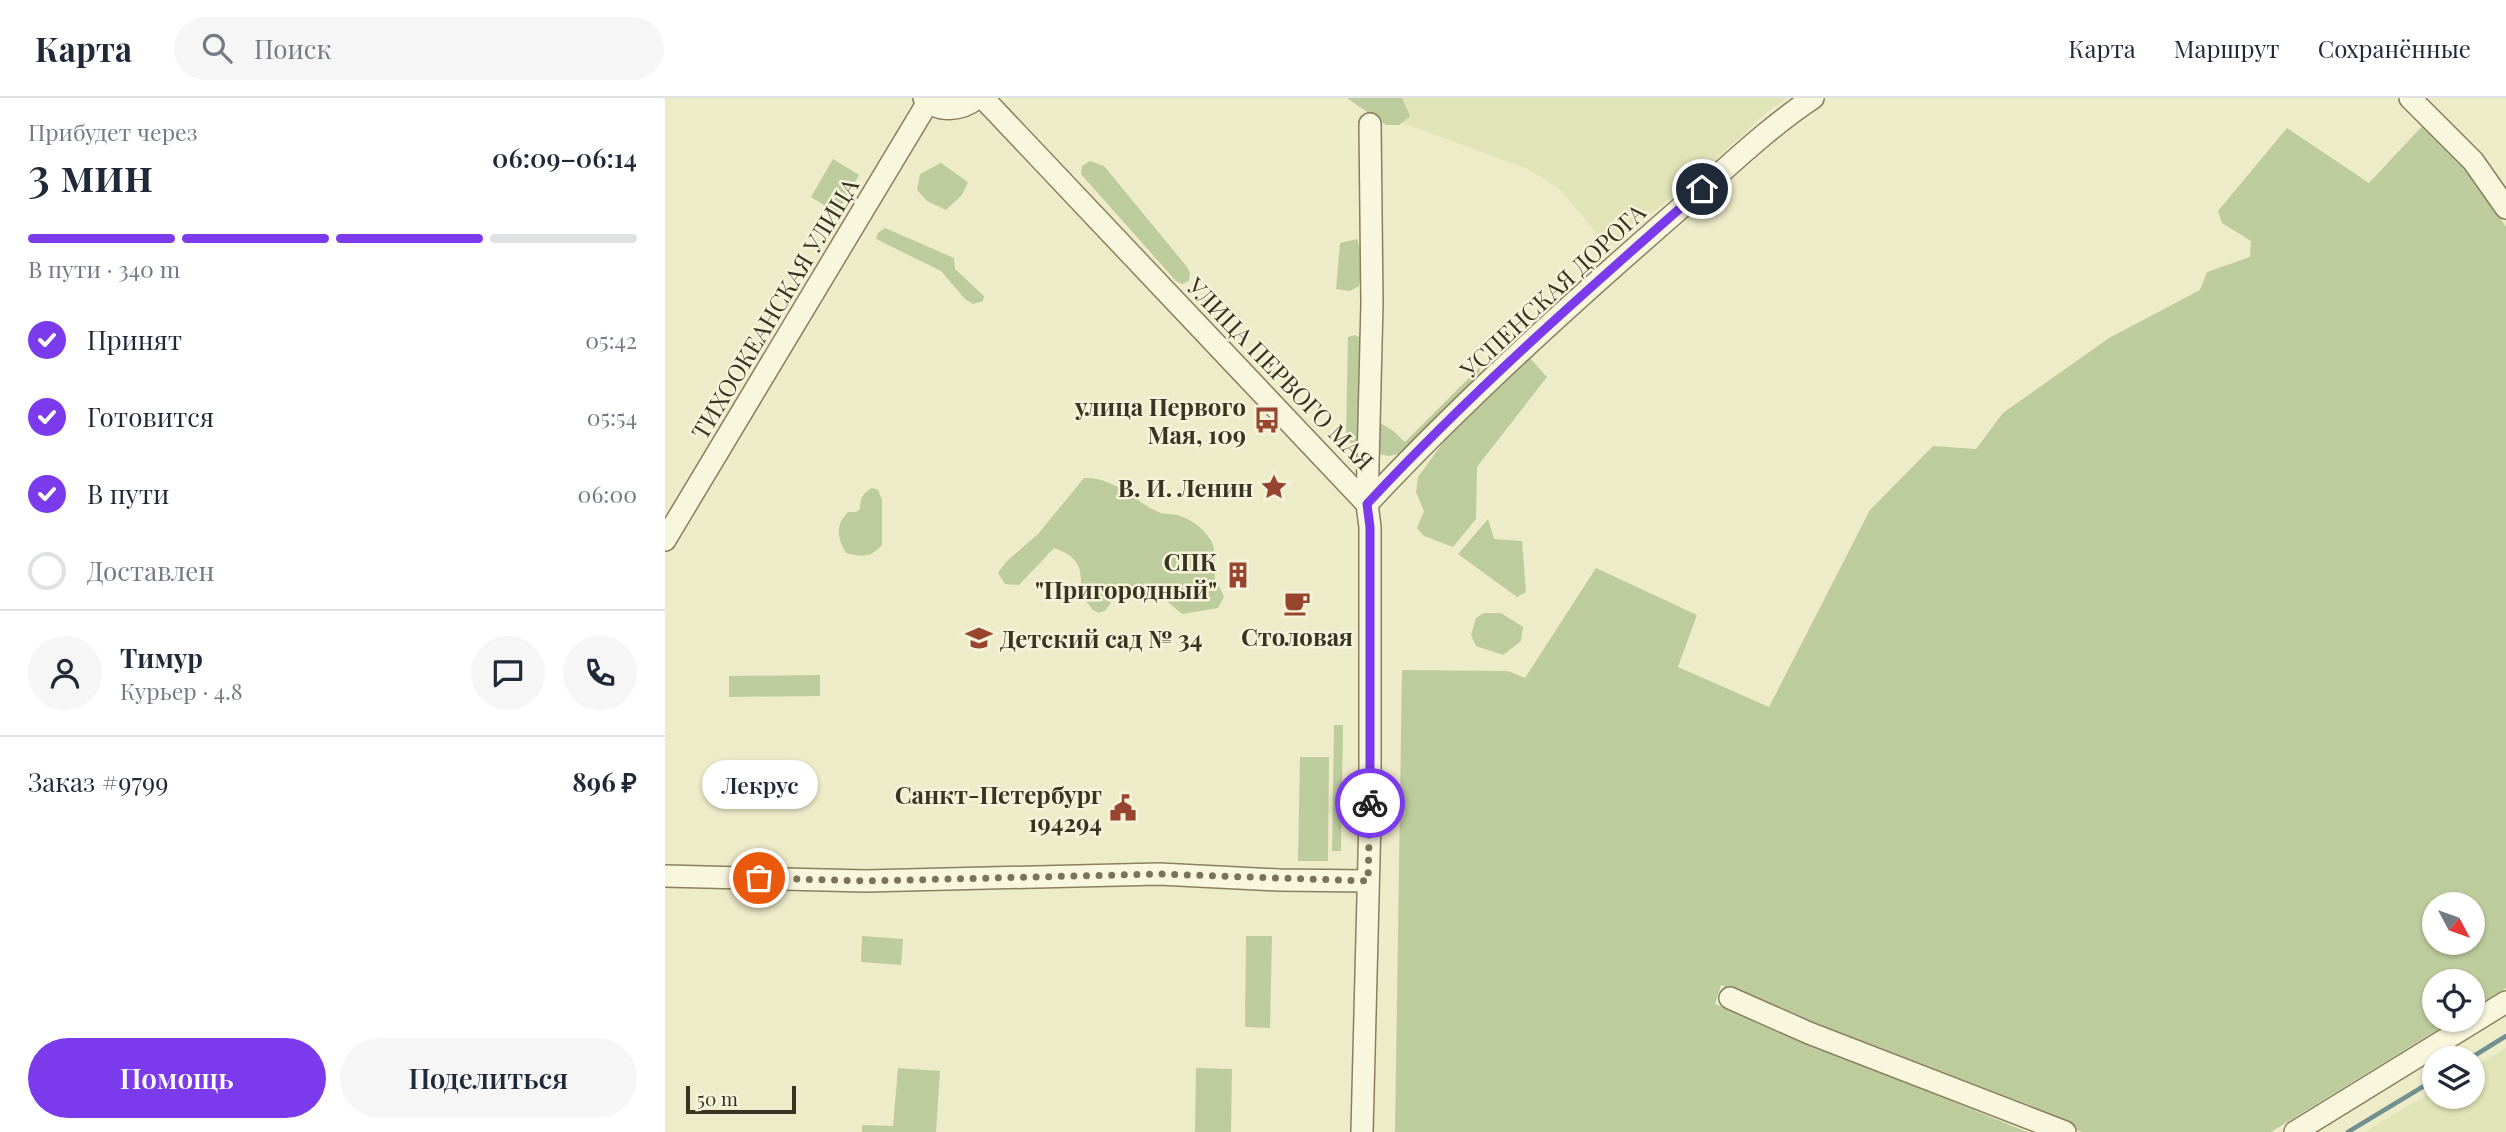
<!DOCTYPE html>
<html lang="ru">
<meta charset="utf-8">
<style>
:root{--surface:#fff;--page:#f6f6f7;--text:#1f2937;--muted:#747a83;--line:#e0e1e3;--accent:#7c3aed}
body{margin:0;font-family:"Playfair Display",serif;background:var(--page);color:var(--text);height:100vh;display:flex;flex-direction:column;font-size:26px;white-space:nowrap}
*{box-sizing:border-box;margin:0}
p{font-size:23px;color:var(--muted)}
.icon{flex:none;width:38px;height:38px;fill:none;stroke:currentColor;stroke-width:2;stroke-linecap:round;stroke-linejoin:round}
.map{position:relative;flex:1;overflow:hidden}
.panel{display:flex;flex-direction:column;background:var(--surface);width:665px}
.panel>*{flex:none}
.needle{width:46px;rotate:131deg}
.fabs{position:absolute;left:1757px;top:794px;display:grid;gap:14px}
.fabs a{display:grid;place-items:center;width:63px;height:63px;border-radius:50%;background:var(--surface);box-shadow:0 2px 5px #0004;font-size:35px}
.scale{position:absolute;left:21px;bottom:18px;width:110px;box-sizing:border-box;padding-left:7px;border:4px solid #3b3321;border-top:0;font-size:19px;line-height:24px;white-space:nowrap;color:#3b3321;-webkit-text-stroke:5px #f5f3d9;paint-order:stroke}
.pin{position:absolute;display:grid;place-items:center;width:60px;height:60px;color:#fff;margin:-30px;border:4px solid #fff;border-radius:50%;box-shadow:0 2px 7px #0007}
.courier{position:absolute;display:grid;place-items:center;width:70px;height:70px;margin:-35px;border:5px solid #7c3aed;border-radius:50%;background:#fff;color:#222;box-shadow:0 2px 9px #0007}
.bubble{position:absolute;height:49px;border-radius:24px;background:var(--surface);box-shadow:0 2px 5px #0004;font-size:23px;font-weight:600;line-height:49px;text-align:center}
.head em{font-style:normal;font-weight:600}
.head div{display:flex;flex-direction:column-reverse}
.head{display:flex;align-items:center;justify-content:space-between;height:119px;padding:0 28px}
h1{font-size:46px;font-weight:600;line-height:52px}
.bar{display:grid;grid-template-columns:repeat(4,1fr);gap:10px 7px;align-content:center;height:84px;padding:0 28px}
.bar i{height:9px;border-radius:5px;background:var(--line)}
.bar .on{background:var(--accent)}
.bar p{grid-column:span 4}
.line{display:flex;align-items:center;gap:18px;padding:0 28px;border-top:2px solid var(--line)}
.line div{flex:1}
.round{display:grid;place-items:center;flex:none;width:74px;height:74px;border-radius:37px;background:var(--page)}
ol{padding:0 28px;list-style:none}
li{display:flex;align-items:center;gap:21px;height:77px}
li p{margin-inline-start:auto}
li .icon{padding:7px;border-radius:50%;background:var(--accent);color:#fff;stroke-width:4}
li:last-child{color:var(--muted)}
li i{width:38px;height:38px;border:4px solid var(--line);border-radius:50%}
.cta{display:flex;gap:14px;margin-top:auto;padding:14px 28px}
.cta a{flex:1;height:80px;border-radius:42px;background:var(--accent);color:#fff;font-size:28px;font-weight:600;line-height:80px;text-align:center}
.cta a+a{background:var(--page);color:var(--text)}
header{display:flex;align-items:center;gap:42px;box-sizing:border-box;height:98px;padding:0 35px;background:var(--surface);border-bottom:2px solid var(--line)}
header strong{font-size:33px}
nav{display:flex;gap:38px;margin-inline-start:auto;font-size:24px}
.search{width:490px;height:63px;background:var(--page);display:flex;align-items:center;gap:18px;box-sizing:border-box;padding:0 24px;border-radius:38px;color:var(--muted);font-size:26px}
main{display:flex;flex:1;min-height:0}
.map>svg:first-child{display:block}
</style>
<header>
<strong>Карта</strong>
<div class="search"><svg class="icon" aria-label="search" viewBox="0 0 24 24"><circle cx="10" cy="10" r="6"/><path d="M15 15l6 6"/></svg>Поиск</div>
<nav><a>Карта</a><a>Маршрут</a><a>Сохранённые</a></nav>
</header>
<main>
<section class="panel">
<div class="head"><div><h1>3 мин</h1><p>Прибудет через</p></div><em>06:09–06:14</em></div>
<div class="bar"><i class="on"></i><i class="on"></i><i class="on"></i><i></i><p>В пути · 340 m</p></div>
<ol>
<li><svg class="icon" aria-label="check" viewBox="0 0 24 24"><path d="M5 12l5 5 9-10"/></svg>Принят<p>05:42</p></li>
<li><svg class="icon" aria-label="check" viewBox="0 0 24 24"><path d="M5 12l5 5 9-10"/></svg>Готовится<p>05:54</p></li>
<li><svg class="icon" aria-label="check" viewBox="0 0 24 24"><path d="M5 12l5 5 9-10"/></svg>В пути<p>06:00</p></li>
<li><i></i>Доставлен</li>
</ol>
<div class="line" style="height:126px"><a class="round"><svg class="icon" aria-label="person" viewBox="0 0 24 24"><circle cx="12" cy="8" r="4"/><path d="M4 21q1-7 8-7t8 7"/></svg></a><div><b>Тимур</b><p>Курьер · 4.8</p></div><a class="round"><svg class="icon" aria-label="chat" viewBox="0 0 24 24"><path d="M4 5h16v11H9l-5 4z"/></svg></a><a class="round"><svg class="icon" aria-label="phone" viewBox="0 0 24 24"><path d="M5 4h4l2 5-3 2q2 4 5 5l2-3 5 2v4C11 20 4 13 5 4z"/></svg></a></div>
<div class="line" style="height:91px"><div>Заказ #9799</div><b>896 ₽</b></div>
<div class="cta"><a>Помощь</a><a>Поделиться</a></div>
</section>
<div class="map">
<svg width="1841" height="1034" viewBox="0 0 1841 1034">
<rect width="100%" height="100%" fill="#eeebc9"/>
<!-- farmland -->
<g fill="#e1e4b7">
<path d="M 721,0 L 1122,0 L 1102,14 L 1025,85 L 943,149 L 895,91 L 863,71 L 721,19 Z"/>
<path d="M 1841,950 L 1841,1034 L 1700,1034 L 1769,992 L 1769,999 L 1808,999 L 1808,969 Z"/>
</g>
<!-- green -->
<g fill="#bdcc9d" fill-rule="evenodd">
<path d="M 682,0 L 737,0 L 745,18 L 734,27 L 721,27 Z"/>
<path d="M 1761,24 L 1803,71 L 1841,129 L 1841,890 L 1808,910 L 1808,884 L 1769,884 L 1769,922 L 1788,922 L 1606,1034 L 1417,1034 L 1184,943 L 1056,887 L 1050,906 L 1362,1034 L 730,1034 L 737,572 L 843,573 L 860,580 L 931,470 L 1032,517 L 1013,569 L 1104,609 L 1205,412 L 1268,348 L 1311,351 L 1338,315 L 1444,240 L 1535,192 L 1542,174 L 1585,159 L 1586,143 L 1557,125 L 1553,113 L 1622,30 L 1704,85 ZM 1769,807 L 1808,807 L 1808,845 L 1769,845 Z"/>
<path d="M 168,61 L 194,77 L 172,115 L 146,99 Z"/>
<path d="M 425,63 L 439,68 L 522,169 L 525,175 L 524,183 L 517,186 L 511,183 L 416,76 L 417,68 Z"/>
<path d="M 276,65 L 303,84 L 297,97 L 281,112 L 262,103 L 252,92 L 255,76 Z"/>
<path d="M 220,130 L 289,160 L 290,171 L 319,198 L 318,203 L 308,206 L 300,201 L 276,173 L 211,141 L 213,135 Z"/>
<path d="M 692,141 L 698,159 L 694,188 L 685,193 L 671,191 L 675,145 Z"/>
<path d="M 690,237 L 696,240 L 696,314 L 727,332 L 740,344 L 816,268 L 814,275 L 743,352 L 737,355 L 724,358 L 690,351 L 681,339 L 683,239 Z"/>
<path d="M 864,259 L 882,279 L 812,369 L 811,421 L 788,449 L 759,438 L 752,430 L 759,413 L 751,394 L 753,379 L 788,331 Z"/>
<path d="M 419,380 C 448,378 470,403 493,414 C 500,417 508,415 515,418 C 527,422 538,430 545,441 C 552,450 549,472 550,484 L 554,488 L 559,499 L 553,510 L 517,516 L 497,499 L 461,489 L 454,492 L 441,512 L 434,515 L 428,512 L 415,496 C 418,471 415,459 389,450 L 354,487 L 340,486 L 333,475 L 341,464 L 373,436 Z"/>
<path d="M 207,390 L 213,392 L 217,402 L 217,447 C 206,460 197,459 181,455 C 172,439 170,428 183,414 L 191,414 L 195,411 C 195,400 198,395 207,390 Z"/>
<path d="M 823,421 L 829,441 L 857,443 L 861,494 L 852,499 L 793,456 Z"/>
<path d="M 819,515 L 836,515 L 858,529 L 856,543 L 838,557 L 811,548 L 806,537 L 811,520 Z"/>
<path d="M 155,577 L 155,598 L 64,599 L 64,578 Z"/>
<path d="M 669,627 L 678,627 L 676,753 L 667,753 Z"/>
<path d="M 635,659 L 664,659 L 663,763 L 633,763 Z"/>
<path d="M 197,838 L 238,841 L 236,867 L 196,864 Z"/>
<path d="M 581,838 L 607,838 L 605,930 L 580,929 Z"/>
<path d="M 233,970 L 275,973 L 271,1034 L 197,1034 L 197,1027 L 228,1028 Z"/>
<path d="M 531,970 L 567,971 L 566,1034 L 530,1034 Z"/>
</g>
<g fill="none" stroke-linecap="round" stroke-linejoin="round">
<!-- stream -->
<g stroke="#709190" stroke-width="4.5">
<path d="M 1804,961 L 1841,938"/>
<path d="M 1683,1034 L 1769,982"/>
</g>
<!-- minor casing -->
<g stroke="#8a7f5e" stroke-width="24">
<g id="minor">
<path d="M 259,0 C 274,15 296,13 312,0"/>
<path d="M 318,0 L 702,406"/>
<path d="M 1745,0 L 1808,63 L 1841,110"/>
<path d="M 702,406 C 801,300 909,203 1018,108 C 1061,71 1101,31 1148,0"/>
<path d="M 0,442 L 263,4"/>
<path d="M 0,778 L 201,783 L 494,776 L 614,782 L 703,783"/>
<path d="M 1065,900 L 1144,935 L 1400,1034"/>
<path d="M 697,1034 L 705,720 L 705,429 L 702,406 L 707,205 L 705,26"/>
<path d="M 1630,1034 L 1841,904"/>
</g>
</g>
<!-- minor -->
<use href="#minor" stroke="#f8f6dd" stroke-width="21"/>
</g>
<g fill="none" stroke-linecap="round" stroke-linejoin="round">
<!-- done -->
<path stroke="#7a735c" stroke-width="7" stroke-dasharray="0 12.6" d="M 94,780 L 201,783 L 494,776 L 703,783 L 705,705"/>
<!-- route -->
<path stroke="#7c3aed" stroke-width="9" d="M 705,705 L 705,429 L 702,406 C 806,294 922,192 1037,91"/>
</g>
<!-- icons -->
<defs>
<g id="bus-bare" transform="scale(2.1)"><path d="M-5-6H5V4H4V6H2V4H-2V6H-4V4H-5ZM-3.5-4V0h7V-4ZM-3.5 1.2v1.5H-2V1.2ZM2 1.2v1.5H3.5V1.2Z" fill="#98452f" stroke="#f5f3d9" stroke-width="2.5" paint-order="stroke"/></g>
<g id="sight-bare" transform="scale(2.1)"><path d="M0-6L1.8-2.2L6-1.7L2.9 1.2L3.7 5.4L0 3.3L-3.7 5.4L-2.9 1.2L-6-1.7L-1.8-2.2Z" fill="#98452f" stroke="#f5f3d9" stroke-width="2.5" paint-order="stroke"/></g>
<g id="building-bare" transform="scale(2.1)"><path d="M-4-6H4V6H1V3H-1V6H-4ZM-2.5-4.3h1.7v1.8h-1.7ZM.8-4.3h1.7v1.8H.8ZM-2.5-1h1.7V.8h-1.7ZM.8-1h1.7V.8H.8Z" fill="#98452f" stroke="#f5f3d9" stroke-width="2.5" paint-order="stroke"/></g>
<g id="cafe-bare" transform="scale(2.1)"><path d="M-5.5-4.5H6V0H3Q3 3.5 0 3.5H-2.5Q-5.5 3.5-5.5 0ZM3-3.2v2h1.7v-2ZM-6 4.5H4V6H-6Z" fill="#98452f" stroke="#f5f3d9" stroke-width="2.5" paint-order="stroke"/></g>
<g id="school-bare" transform="scale(2.1)"><path d="M0-5L7-2L0 1L-7-2ZM-4 1L0 2.5L4 1V4Q0 6-4 4Z" fill="#98452f" stroke="#f5f3d9" stroke-width="2.5" paint-order="stroke"/></g>
<g id="civic-bare" transform="scale(2.1)"><path d="M-.6-6.5H3V-4.5H.6V-3L4-1V1h2V6H-6V1h2V-1L-.6-3ZM-1.2 2.5V6h2.4V2.5Z" fill="#98452f" stroke="#f5f3d9" stroke-width="2.5" paint-order="stroke"/></g>
</defs>
<g fill-rule="evenodd">
<use href="#bus-bare" x="602" y="322"/>
<use href="#sight-bare" x="609" y="389"/>
<use href="#building-bare" x="573" y="477"/>
<use href="#cafe-bare" x="632" y="505"/>
<use href="#school-bare" x="314" y="540"/>
<use href="#civic-bare" x="458" y="710"/>
</g>
<g text-anchor="middle" dominant-baseline="central" stroke-width="5" stroke-linejoin="round" paint-order="stroke">
<!-- street labels -->
<g font-size="24" fill="#3b3321" stroke="#f5f3d9">
<text transform="translate(887 192) rotate(-43)">УСПЕНСКАЯ ДОРОГА</text>
<text transform="translate(109 210) rotate(-59)">ТИХООКЕАНСКАЯ УЛИЦА</text>
<text transform="translate(616 275) rotate(46)">УЛИЦА ПЕРВОГО МАЯ</text>
</g>
<!-- poi labels -->
<g font-size="24" font-weight="bold" fill="#3b3321" stroke="#f5f3d9" text-anchor="end">
<text x="581" y="308">улица Первого<tspan x="581" dy="28">Мая, 109</tspan></text>
<text x="588" y="389">В. И. Ленин</text>
<text x="552" y="463">СПК<tspan x="552" dy="28">"Пригородный"</tspan></text>
<text x="632" y="538" text-anchor="middle">Столовая</text>
<text x="335" y="540" text-anchor="start">Детский сад № 34</text>
<text x="437" y="696">Санкт-Петербург<tspan x="437" dy="28">194294</tspan></text>
</g>
</g>
</svg>
<div class="fabs">
<a><svg class="needle" viewBox="-14 -14 28 28"><path d="M0-13l5 13h-10z" fill="#e53935"/><path d="M0 13l5-13h-10z" fill="#747a83"/></svg></a>
<a><svg class="icon" aria-label="locate" viewBox="0 0 24 24"><circle cx="12" cy="12" r="6"/><path d="M12 2v4M12 18v4M2 12h4M18 12h4"/></svg></a>
<a><svg class="icon" aria-label="layers" viewBox="0 0 24 24"><path d="M12 4l9 5-9 5-9-5zM3 14l9 5 9-5"/></svg></a>
</div>
<div class="scale">50 m</div>
<div class="pin" style="left:94px;top:780px;background:#ea580c"><svg class="icon" aria-label="bag" viewBox="0 0 24 24"><path d="M5 8h14l-1 12H6zM9 8a3 3 0 0 1 6 0"/></svg></div>
<div class="pin" style="left:1037px;top:91px;background:#1f2937"><svg class="icon" aria-label="home" viewBox="0 0 24 24"><path d="M3 11l9-7 9 7M6 9v11h12V9"/></svg></div>
<div class="courier" style="left:705px;top:705px"><svg class="icon" aria-label="bike" viewBox="0 0 24 24"><circle cx="6" cy="16" r="4"/><circle cx="18" cy="16" r="4"/><path d="M6 16l4-8h5l3 8M10 8l3 8H6M13 5h3"/></svg></div>
<div class="bubble" style="left:37px;top:662px;width:116px">Лекрус</div>
</div>
</main>
